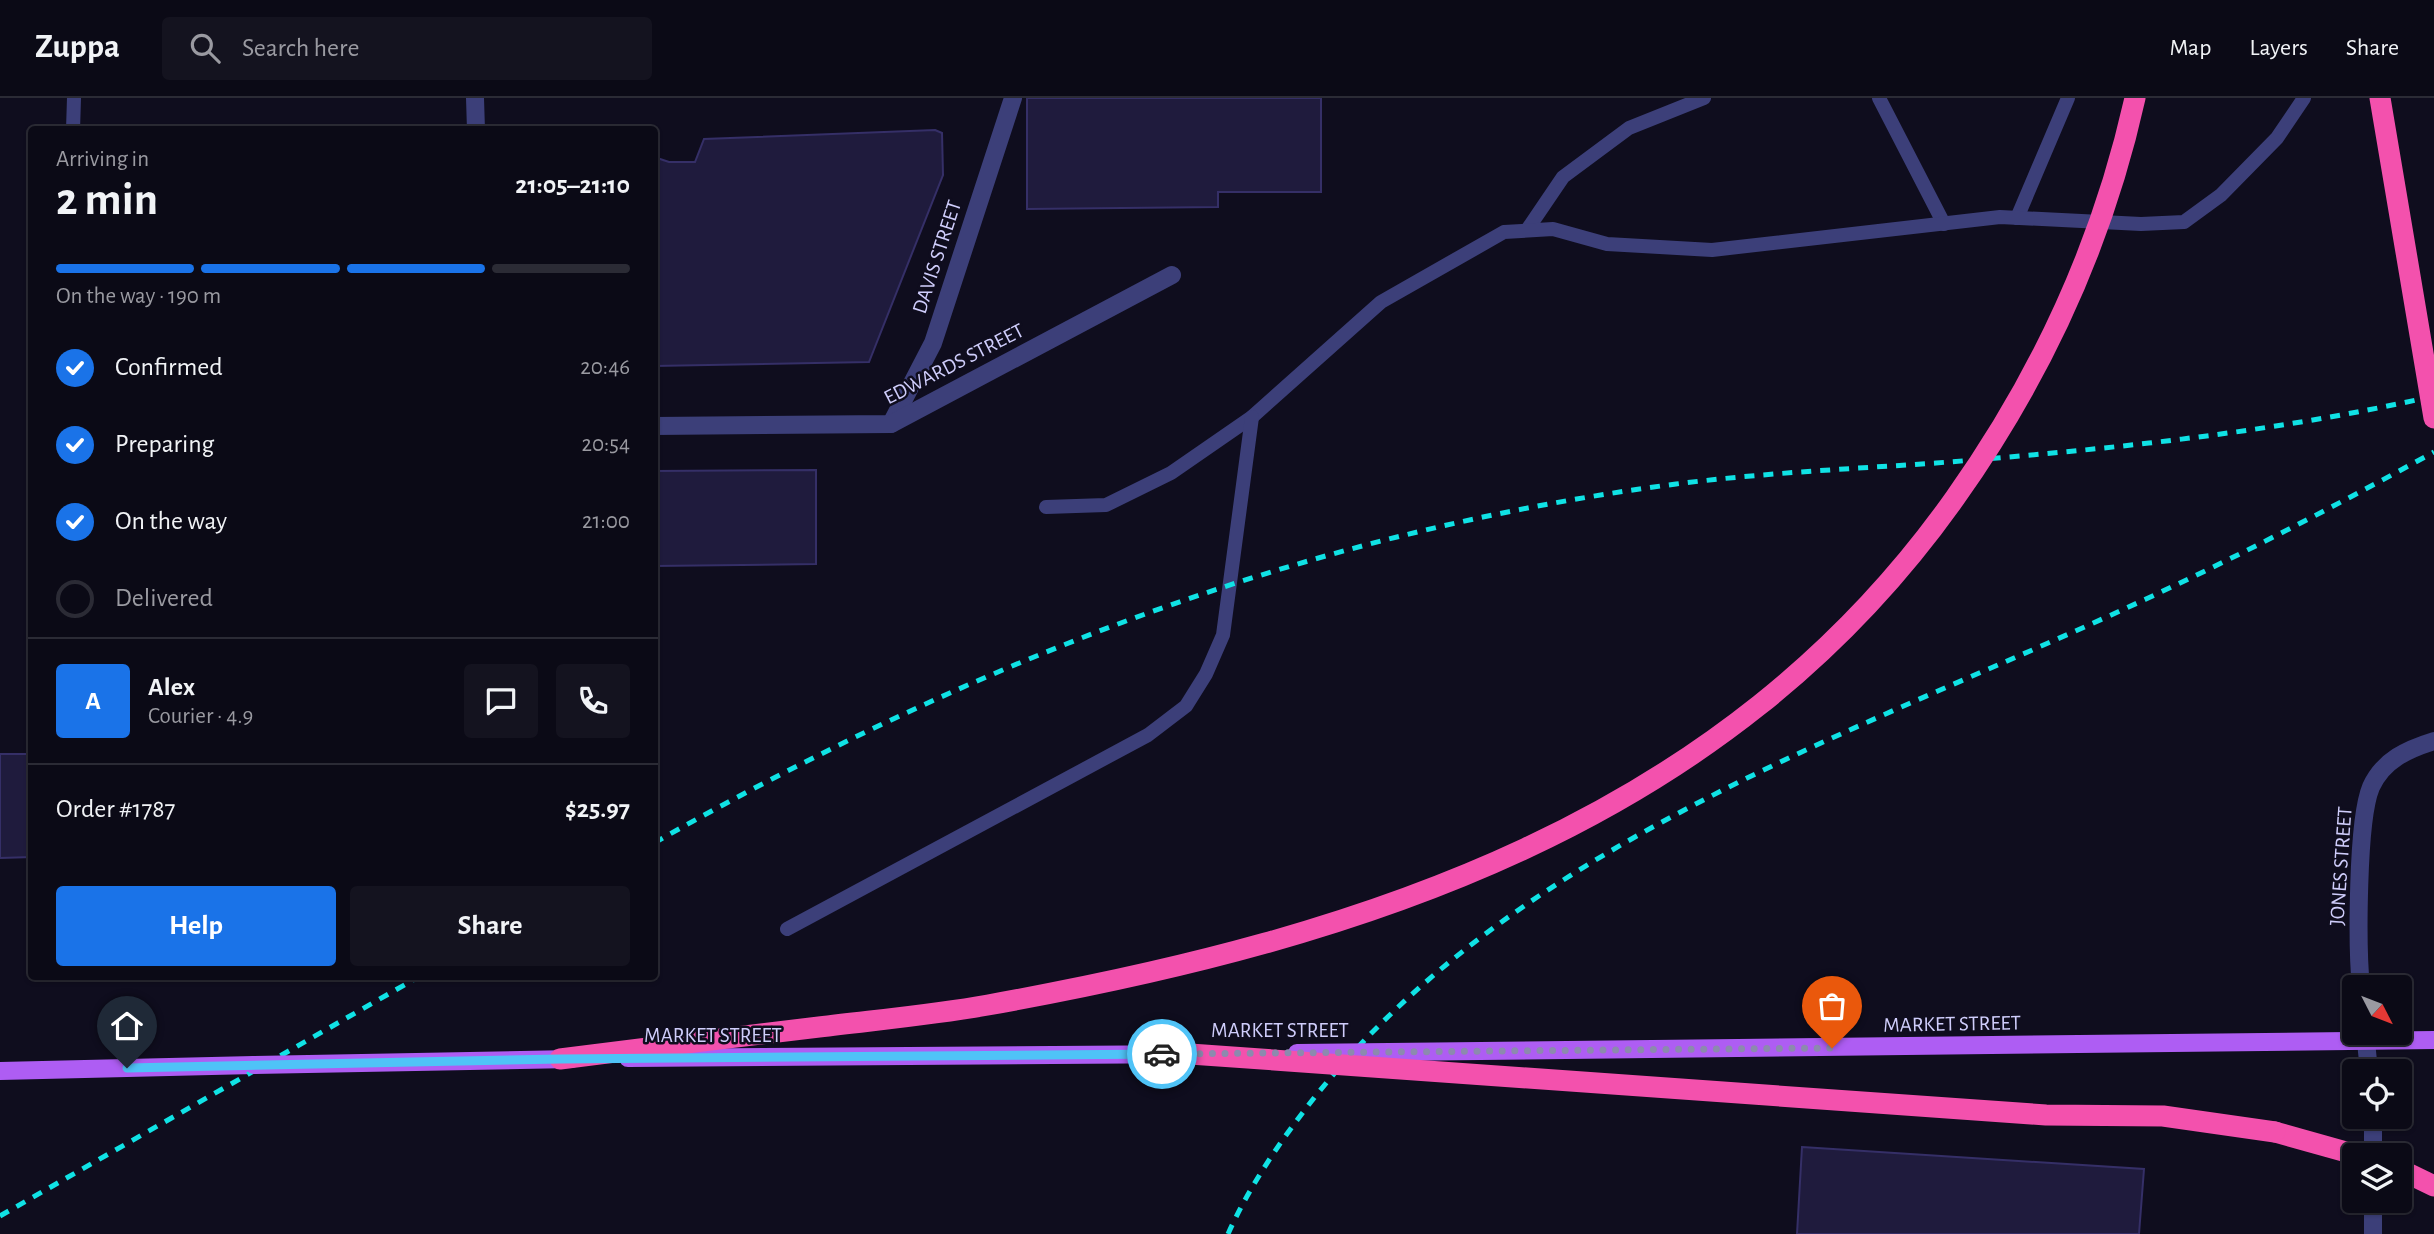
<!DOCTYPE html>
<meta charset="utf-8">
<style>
:root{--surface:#0b0a16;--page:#14131f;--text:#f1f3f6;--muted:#9a9aa1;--line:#2b2b35;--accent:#1a73e8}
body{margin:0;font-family:"Alegreya Sans",sans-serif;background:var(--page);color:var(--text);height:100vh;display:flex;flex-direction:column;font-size:26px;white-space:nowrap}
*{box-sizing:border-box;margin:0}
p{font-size:23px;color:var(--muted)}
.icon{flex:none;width:38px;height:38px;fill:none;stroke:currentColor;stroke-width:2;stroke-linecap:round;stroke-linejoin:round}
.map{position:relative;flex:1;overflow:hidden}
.details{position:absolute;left:28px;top:28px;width:630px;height:854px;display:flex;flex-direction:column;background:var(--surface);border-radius:7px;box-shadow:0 2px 5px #0004,0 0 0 2px var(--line)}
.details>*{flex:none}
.needle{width:46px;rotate:132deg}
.fabs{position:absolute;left:2342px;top:877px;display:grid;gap:14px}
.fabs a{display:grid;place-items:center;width:70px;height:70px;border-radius:7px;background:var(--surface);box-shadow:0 2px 5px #0004,0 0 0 2px var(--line);font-size:35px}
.pin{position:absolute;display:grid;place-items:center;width:60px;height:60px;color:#fff;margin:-72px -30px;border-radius:50% 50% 50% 0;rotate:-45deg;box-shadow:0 0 7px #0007}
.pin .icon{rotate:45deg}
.courier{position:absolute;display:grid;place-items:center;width:70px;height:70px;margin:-35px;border:5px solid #4fc3f7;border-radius:50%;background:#fff;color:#222;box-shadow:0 2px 9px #0007}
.summary em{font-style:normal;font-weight:700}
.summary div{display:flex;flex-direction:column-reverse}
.summary{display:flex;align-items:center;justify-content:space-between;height:119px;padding:0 28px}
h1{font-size:46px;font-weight:700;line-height:52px}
.bar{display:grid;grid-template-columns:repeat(4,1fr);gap:10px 7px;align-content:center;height:84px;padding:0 28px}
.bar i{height:9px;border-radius:5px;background:var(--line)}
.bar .on{background:var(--accent)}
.bar p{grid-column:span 4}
.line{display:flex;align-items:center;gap:18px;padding:0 28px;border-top:2px solid var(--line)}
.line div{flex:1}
.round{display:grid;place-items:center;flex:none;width:74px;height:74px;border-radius:7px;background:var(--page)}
ol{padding:0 28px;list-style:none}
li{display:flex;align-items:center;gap:21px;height:77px}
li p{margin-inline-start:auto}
li .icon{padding:7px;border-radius:50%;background:var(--accent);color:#fff;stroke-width:4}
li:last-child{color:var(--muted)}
li i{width:38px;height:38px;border:4px solid var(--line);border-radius:50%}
.button{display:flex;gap:14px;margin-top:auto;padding:14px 28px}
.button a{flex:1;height:80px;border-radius:7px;background:var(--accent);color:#fff;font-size:28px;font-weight:700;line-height:80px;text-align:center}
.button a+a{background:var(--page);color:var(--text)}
header{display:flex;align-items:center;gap:42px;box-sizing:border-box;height:98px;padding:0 35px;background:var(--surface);border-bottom:2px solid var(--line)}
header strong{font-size:33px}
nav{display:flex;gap:38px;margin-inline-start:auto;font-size:24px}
.search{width:490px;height:63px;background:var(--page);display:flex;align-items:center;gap:18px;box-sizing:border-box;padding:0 24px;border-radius:7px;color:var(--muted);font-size:26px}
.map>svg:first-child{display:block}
</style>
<header>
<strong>Zuppa</strong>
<div class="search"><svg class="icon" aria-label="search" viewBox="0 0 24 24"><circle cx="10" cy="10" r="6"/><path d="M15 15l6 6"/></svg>Search here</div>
<nav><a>Map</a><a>Layers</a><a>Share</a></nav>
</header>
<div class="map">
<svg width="2434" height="1136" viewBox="0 0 2434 1136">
<rect width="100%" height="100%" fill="#0f0d1e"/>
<!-- building -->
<g fill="#1f1b3d" stroke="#352f67" stroke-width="2">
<path d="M 1027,0 L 1321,0 L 1321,94 L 1218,94 L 1218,109 L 1027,111 Z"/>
<path d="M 935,32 L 942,35 L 943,77 L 869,264 L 654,268 L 654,59 L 669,64 L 695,64 L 704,41 Z"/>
<path d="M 816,372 L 816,466 L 654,468 L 654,373 Z"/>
<path d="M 0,656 L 32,656 L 32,759 L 0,760 Z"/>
<path d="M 1802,1049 L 2144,1071 L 2139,1136 L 1797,1136 Z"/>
</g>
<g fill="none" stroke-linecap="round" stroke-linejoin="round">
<!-- service -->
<g stroke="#3c3f79" stroke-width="14">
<path d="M 1879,0 L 1944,126"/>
<path d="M 73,32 L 74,0"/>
<path d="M 2017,120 L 2068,0"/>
<path d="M 1527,132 L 1563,79 L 1629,30 L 1704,0"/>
<path d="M 1046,409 L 1106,407 L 1171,375 L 1252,319 L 1381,204 L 1504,134 L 1553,131 L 1607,146 L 1712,152 L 2000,119 L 2141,126 L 2184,124 L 2221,97 L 2277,40 L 2304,0"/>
<path d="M 787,831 L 1148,637 L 1186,608 L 1206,576 L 1223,537 L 1252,319"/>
</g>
<!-- minor -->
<g stroke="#3c3f79" stroke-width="18">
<path d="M 475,0 L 476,32"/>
<path d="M 891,326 L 933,245 L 1013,0"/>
<path d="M 654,328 L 891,326 L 1172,177"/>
<path d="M 2361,889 C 2357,850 2357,722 2371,689 C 2383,662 2408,651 2434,643"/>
<path d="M 2365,934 L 2369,973"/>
<path d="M 2373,1018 L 2373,1057"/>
<path d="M 2373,1102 L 2373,1136"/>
</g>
<!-- primary -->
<path stroke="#ae5df3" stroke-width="18" d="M 0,973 L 254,967"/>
<!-- motorway -->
<g stroke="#f351ad" stroke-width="21">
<path d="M 2275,1034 L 2357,1057"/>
<path d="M 2399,1071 L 2434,1088"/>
</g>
<!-- rail -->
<g stroke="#10e2e5" stroke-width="5" stroke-dasharray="10 9" stroke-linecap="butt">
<path d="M 654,745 C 976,563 1307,434 1676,386 C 1762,375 1849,371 1936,365 C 2102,352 2272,335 2434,298"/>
<path d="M 0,1118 L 420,878"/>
<path d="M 1228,1136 C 1250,1087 1281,1042 1314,1000 C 1519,743 1858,635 2146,501 C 2243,456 2339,406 2434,354"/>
</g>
<!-- primary-bridge -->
<g stroke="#ae5df3" stroke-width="18">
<path d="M 1297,955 L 2434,942"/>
<path d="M 628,960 L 1202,956"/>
<path d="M 254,967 L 572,961"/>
</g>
<!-- motorway-bridge -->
<g stroke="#f351ad" stroke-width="21">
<path d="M 2380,0 L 2434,320"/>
<path d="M 1190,956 L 2046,1017 L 2163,1018 L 2275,1034"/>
<path d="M 560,961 C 646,950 733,939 819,929 C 875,922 932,917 988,907 C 1363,840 1725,725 1955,400 C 2041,279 2103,144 2135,0"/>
</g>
</g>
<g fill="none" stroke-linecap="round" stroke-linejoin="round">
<!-- done -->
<path stroke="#8c8aae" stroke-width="7" stroke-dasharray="0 12.6" d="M 1162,956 L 1832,950"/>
<!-- route -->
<path stroke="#4fc3f7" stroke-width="9" d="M 127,970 L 560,961 L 1162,956"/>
</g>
<g text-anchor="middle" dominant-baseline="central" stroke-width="5" stroke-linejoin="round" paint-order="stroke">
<!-- street labels -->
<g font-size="21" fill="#cfcdfb" stroke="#0f0d1e">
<text transform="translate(937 159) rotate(-72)">DAVIS STREET</text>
<text transform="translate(954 266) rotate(-27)">EDWARDS STREET</text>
<text transform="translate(2341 768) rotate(-86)">JONES STREET</text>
<text transform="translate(1952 926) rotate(-1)">MARKET STREET</text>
<text x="1280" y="932">MARKET STREET</text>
<text x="713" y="937">MARKET STREET</text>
</g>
</g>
</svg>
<div class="fabs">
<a><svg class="needle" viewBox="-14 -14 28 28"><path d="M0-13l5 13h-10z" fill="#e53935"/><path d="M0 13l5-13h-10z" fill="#9a9aa1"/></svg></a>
<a><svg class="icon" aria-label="locate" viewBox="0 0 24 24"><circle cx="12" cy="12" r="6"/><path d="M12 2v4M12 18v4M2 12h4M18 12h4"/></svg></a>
<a><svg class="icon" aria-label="layers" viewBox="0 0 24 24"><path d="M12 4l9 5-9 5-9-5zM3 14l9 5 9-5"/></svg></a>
</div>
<div class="pin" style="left:1832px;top:950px;background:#ea580c"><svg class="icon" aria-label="bag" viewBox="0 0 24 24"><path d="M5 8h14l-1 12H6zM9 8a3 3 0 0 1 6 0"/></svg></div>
<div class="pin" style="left:127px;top:970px;background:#1f2937"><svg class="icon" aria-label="home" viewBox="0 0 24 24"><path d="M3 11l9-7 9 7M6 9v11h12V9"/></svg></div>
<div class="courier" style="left:1162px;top:956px"><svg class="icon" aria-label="car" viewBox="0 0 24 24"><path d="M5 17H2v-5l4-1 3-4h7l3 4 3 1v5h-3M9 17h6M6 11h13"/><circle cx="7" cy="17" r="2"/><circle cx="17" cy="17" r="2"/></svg></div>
<section class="details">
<div class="summary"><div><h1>2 min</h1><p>Arriving in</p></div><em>21:05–21:10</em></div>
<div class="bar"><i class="on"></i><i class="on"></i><i class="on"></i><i></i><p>On the way · 190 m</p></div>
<ol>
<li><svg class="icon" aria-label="check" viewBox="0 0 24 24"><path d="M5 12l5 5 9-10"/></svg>Confirmed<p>20:46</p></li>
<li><svg class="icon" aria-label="check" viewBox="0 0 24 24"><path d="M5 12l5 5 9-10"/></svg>Preparing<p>20:54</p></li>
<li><svg class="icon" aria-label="check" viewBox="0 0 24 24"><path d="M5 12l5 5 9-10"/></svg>On the way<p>21:00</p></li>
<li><i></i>Delivered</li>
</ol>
<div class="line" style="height:126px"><b class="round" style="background:var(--accent);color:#fff">A</b><div><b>Alex</b><p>Courier · 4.9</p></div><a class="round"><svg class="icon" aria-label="chat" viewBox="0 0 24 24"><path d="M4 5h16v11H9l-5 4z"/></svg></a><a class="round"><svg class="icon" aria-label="phone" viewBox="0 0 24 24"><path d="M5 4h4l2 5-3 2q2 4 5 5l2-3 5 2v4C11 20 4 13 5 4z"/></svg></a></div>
<div class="line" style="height:91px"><div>Order #1787</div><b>$25.97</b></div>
<div class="button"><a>Help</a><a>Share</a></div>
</section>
</div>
